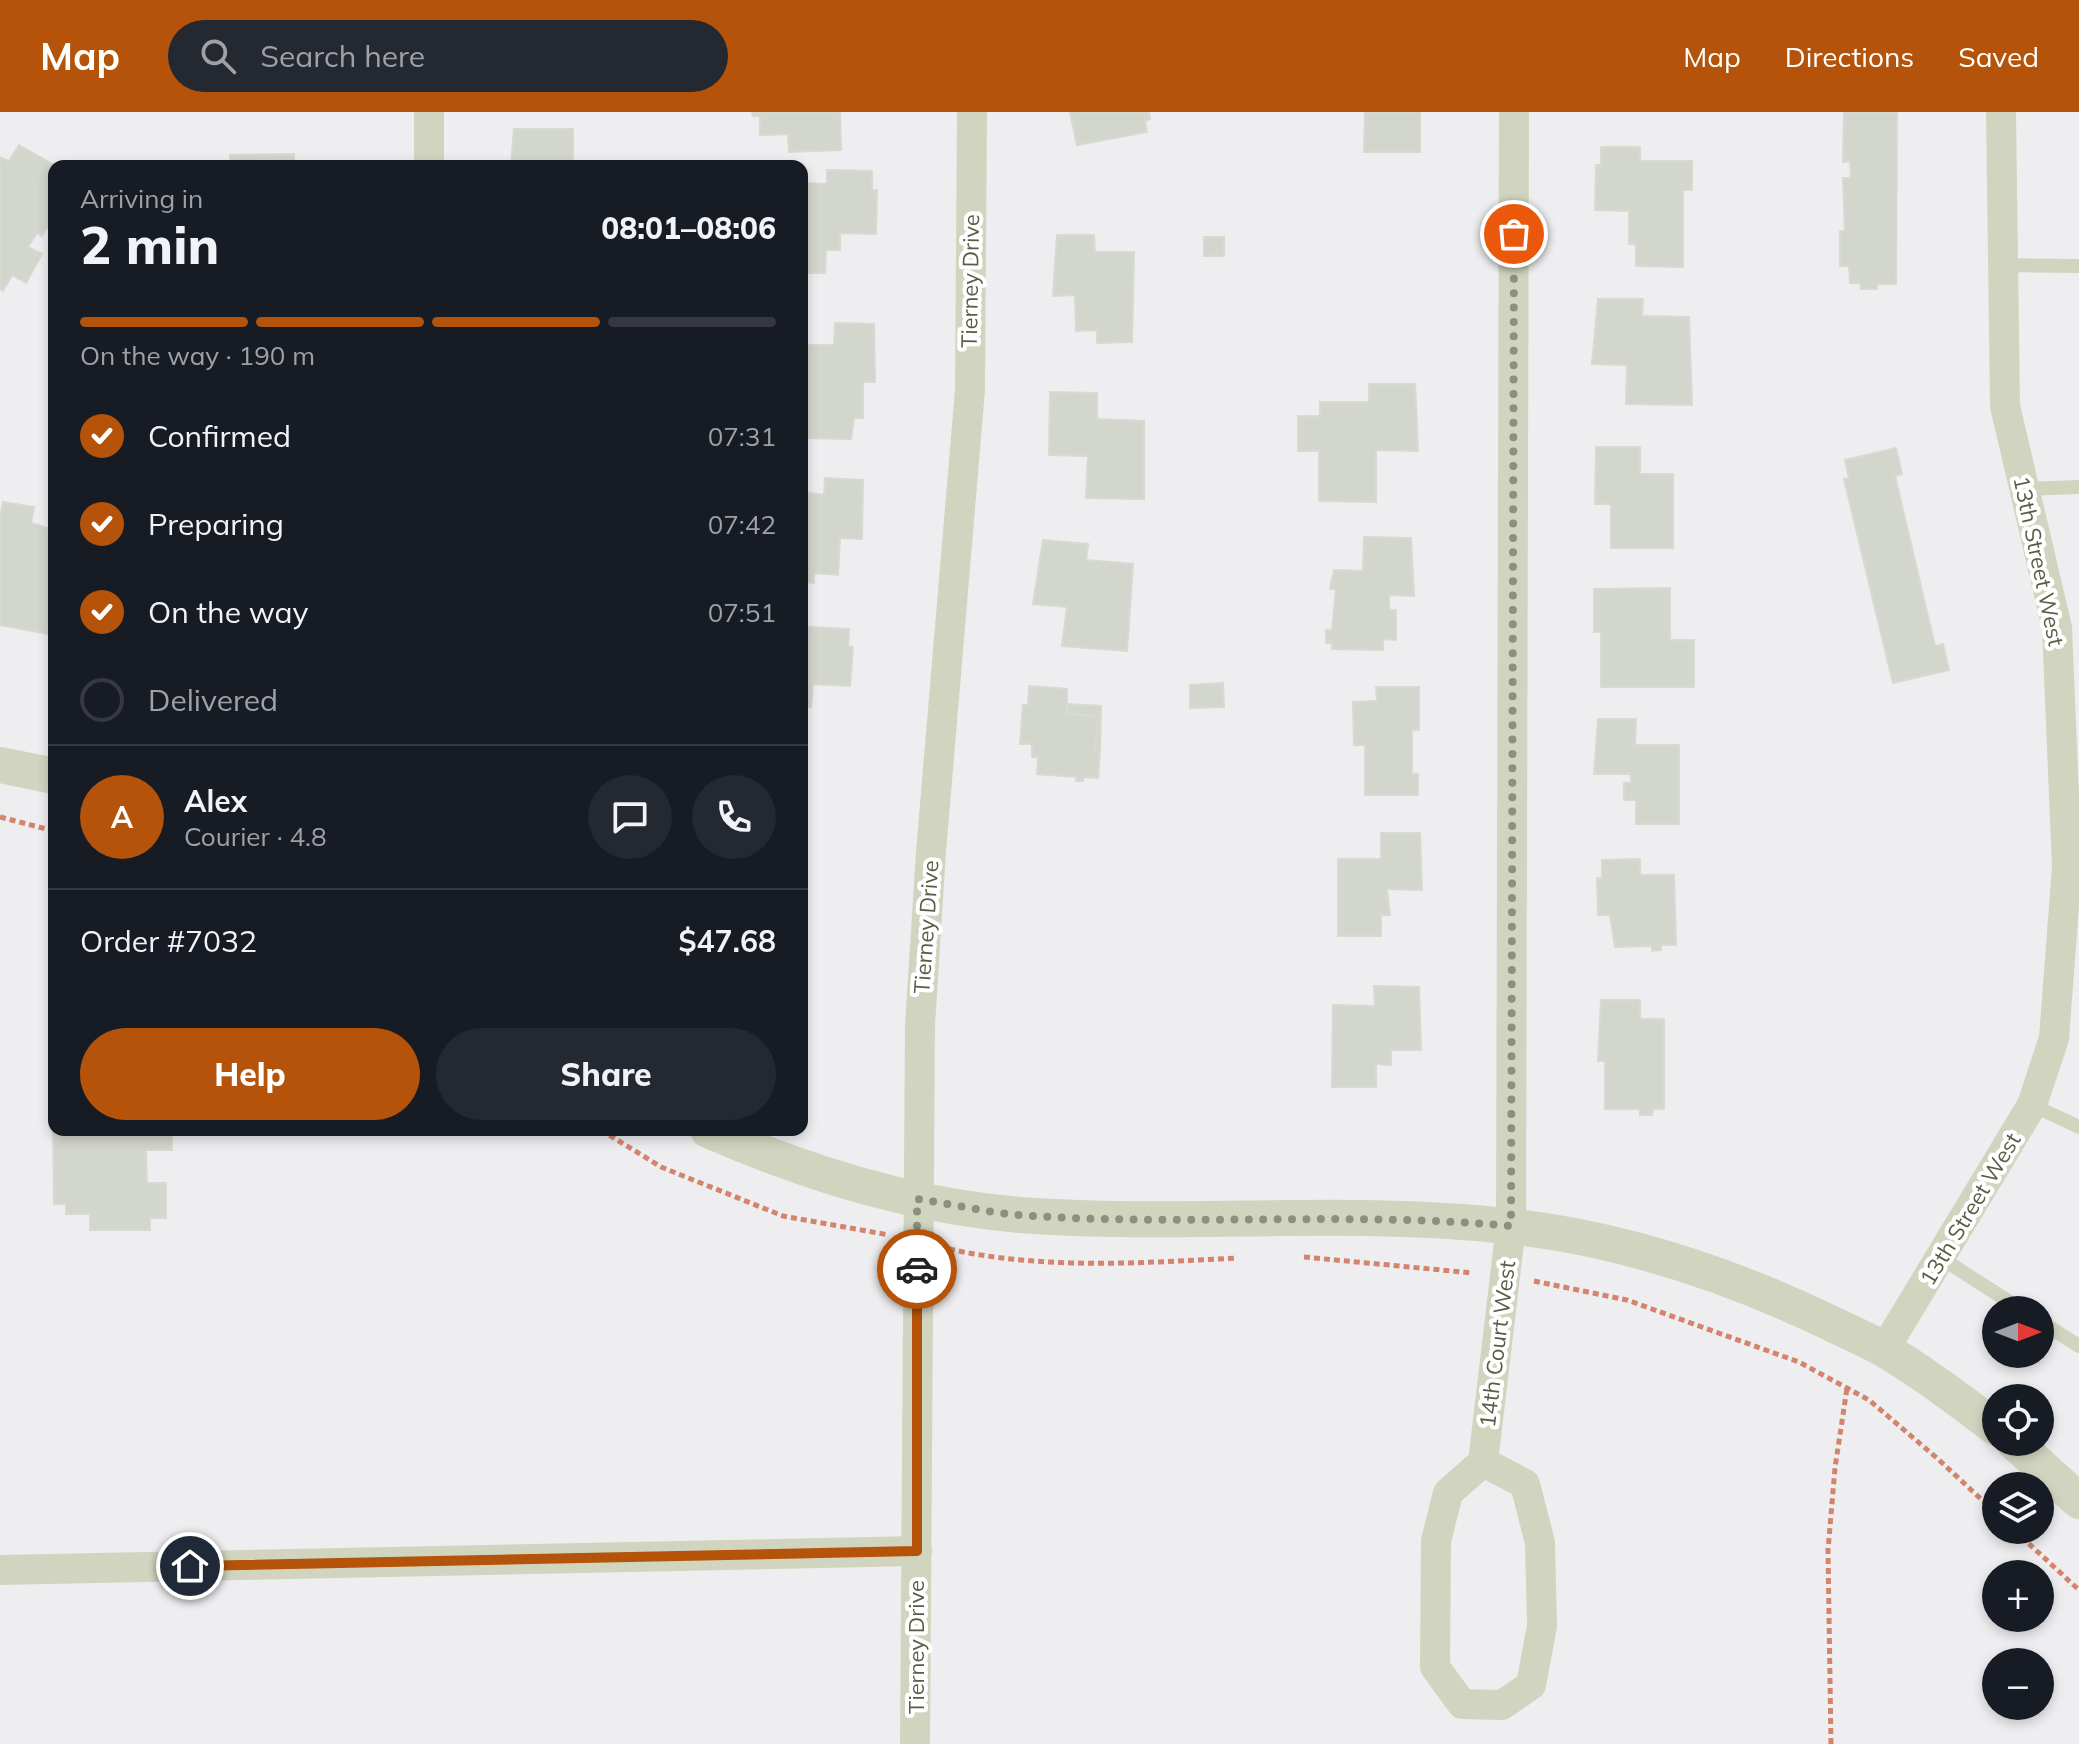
<!DOCTYPE html>
<meta charset="utf-8">
<style>
:root{--surface:#171b24;--page:#242831;--text:#f1f3f6;--muted:#9ea1a6;--line:#363941;--accent:#b45309}
body{margin:0;font-family:Mulish,sans-serif;background:var(--page);color:var(--text);height:100vh;display:flex;flex-direction:column;font-size:30px;white-space:nowrap}
*{box-sizing:border-box;margin:0}
p{font-size:26px;color:var(--muted)}
.icon{flex:none;width:44px;height:44px;fill:none;stroke:currentColor;stroke-width:2;stroke-linecap:round;stroke-linejoin:round}
.map{position:relative;flex:1;overflow:hidden}
.side{position:absolute;left:48px;top:48px;width:760px;height:976px;display:flex;flex-direction:column;background:var(--surface);border-radius:16px;box-shadow:0 4px 12px #0003}
.side>*{flex:none}
.needle{width:52px;rotate:90deg}
.tools{position:absolute;left:1982px;top:1184px;display:grid;gap:16px}
.tools a{display:grid;place-items:center;width:72px;height:72px;border-radius:50%;background:var(--surface);box-shadow:0 4px 12px #0003;font-size:40px}
.pin{position:absolute;display:grid;place-items:center;width:68px;height:68px;color:#fff;margin:-34px;border:4px solid #fff;border-radius:50%;box-shadow:0 2px 8px #0007}
.courier{position:absolute;display:grid;place-items:center;width:80px;height:80px;margin:-40px;border:6px solid #b45309;border-radius:50%;background:#fff;color:#222;box-shadow:0 2px 10px #0007}
.head em{font-style:normal;font-weight:800}
.head div{display:flex;flex-direction:column-reverse}
.head{display:flex;align-items:center;justify-content:space-between;height:136px;padding:0 32px}
h1{font-size:52px;font-weight:800;line-height:60px}
.bar{display:grid;grid-template-columns:repeat(4,1fr);gap:12px 8px;align-content:center;height:96px;padding:0 32px}
.bar i{height:10px;border-radius:6px;background:var(--line)}
.bar .current{background:var(--accent)}
.bar p{grid-column:span 4}
.line{display:flex;align-items:center;gap:20px;padding:0 32px;border-top:2px solid var(--line)}
.line div{flex:1}
.round{display:grid;place-items:center;flex:none;width:84px;height:84px;border-radius:42px;background:var(--page)}
ol{padding:0 32px;list-style:none}
li{display:flex;align-items:center;gap:24px;height:88px}
li p{margin-inline-start:auto}
li .icon{padding:8px;border-radius:50%;background:var(--accent);color:#fff;stroke-width:4}
li:last-child{color:var(--muted)}
li i{width:44px;height:44px;border:4px solid var(--line);border-radius:50%}
.primary-button{display:flex;gap:16px;margin-top:auto;padding:16px 32px}
.primary-button a{flex:1;height:92px;border-radius:48px;background:var(--accent);color:#fff;font-size:32px;font-weight:800;line-height:92px;text-align:center}
.primary-button a+a{background:var(--page);color:var(--text)}
header{display:flex;align-items:center;gap:48px;box-sizing:border-box;height:112px;padding:0 40px;background:var(--accent);color:#fff}
header strong{font-size:38px}
nav{display:flex;gap:44px;margin-inline-start:auto;font-size:28px}
.search{width:560px;height:72px;background:var(--page);display:flex;align-items:center;gap:20px;box-sizing:border-box;padding:0 28px;border-radius:44px;color:var(--muted);font-size:30px}
.map>svg:first-child{display:block}
</style>
<header>
<strong>Map</strong>
<div class="search"><svg class="icon" aria-label="search" viewBox="0 0 24 24"><circle cx="10" cy="10" r="6"/><path d="M15 15l6 6"/></svg>Search here</div>
<nav><a>Map</a><a>Directions</a><a>Saved</a></nav>
</header>
<div class="map">
<svg width="2079" height="1632" viewBox="0 0 2079 1632">
<rect width="100%" height="100%" fill="#eeeef1"/>
<!-- building -->
<g fill="#d3d6cc" stroke="#d6dad1" stroke-width="2">
<path d="M 752,0 L 840,0 L 841,38 L 789,40 L 788,22 L 760,23 L 760,4 L 753,4 Z"/>
<path d="M 1070,0 L 1149,0 L 1150,7 L 1145,9 L 1147,20 L 1077,33 Z"/>
<path d="M 1365,0 L 1420,0 L 1420,40 L 1364,40 Z"/>
<path d="M 1844,0 L 1897,0 L 1896,172 L 1877,172 L 1877,177 L 1861,177 L 1860,171 L 1850,171 L 1849,154 L 1840,154 L 1840,119 L 1845,119 L 1843,66 L 1851,66 L 1850,49 L 1843,50 Z"/>
<path d="M 514,17 L 573,17 L 573,54 L 511,54 Z"/>
<path d="M 19,33 L 56,54 L 54,54 L 54,112 L 50,110 L 42,124 L 37,121 L 28,135 L 42,142 L 26,171 L 12,163 L 3,179 L 0,177 L 0,45 L 9,49 Z"/>
<path d="M 1601,35 L 1640,35 L 1640,49 L 1692,49 L 1692,78 L 1683,78 L 1683,155 L 1636,154 L 1636,132 L 1629,132 L 1629,99 L 1595,98 L 1596,53 L 1601,53 Z"/>
<path d="M 294,42 L 294,54 L 230,54 L 230,43 Z"/>
<path d="M 827,58 L 872,59 L 872,78 L 877,78 L 876,122 L 840,121 L 840,138 L 826,138 L 825,161 L 802,161 L 802,71 L 827,72 Z"/>
<path d="M 1057,123 L 1094,123 L 1095,140 L 1134,140 L 1132,230 L 1097,231 L 1097,218 L 1076,219 L 1075,183 L 1053,184 Z"/>
<rect x="1204" y="125" width="20" height="19"/>
<path d="M 1598,187 L 1643,187 L 1642,204 L 1689,205 L 1692,293 L 1626,292 L 1627,253 L 1592,252 Z"/>
<path d="M 835,211 L 874,212 L 875,270 L 863,270 L 863,306 L 854,306 L 851,327 L 802,326 L 802,233 L 834,233 Z"/>
<path d="M 1369,272 L 1415,272 L 1418,339 L 1376,338 L 1376,390 L 1319,389 L 1319,339 L 1298,339 L 1298,304 L 1320,304 L 1320,290 L 1369,290 Z"/>
<path d="M 1050,280 L 1097,281 L 1097,307 L 1144,309 L 1144,387 L 1086,386 L 1088,344 L 1049,343 Z"/>
<path d="M 1596,335 L 1640,335 L 1640,362 L 1673,362 L 1673,436 L 1611,436 L 1611,392 L 1595,392 Z"/>
<path d="M 1896,336 L 1902,362 L 1895,364 L 1935,534 L 1943,532 L 1949,558 L 1893,571 L 1844,367 L 1849,366 L 1845,348 Z"/>
<path d="M 825,366 L 863,368 L 862,427 L 840,426 L 838,463 L 814,461 L 814,471 L 802,470 L 802,380 L 824,383 Z"/>
<path d="M 3,390 L 34,395 L 31,411 L 54,418 L 54,523 L 0,513 L 0,406 Z"/>
<path d="M 1364,425 L 1411,426 L 1414,484 L 1389,483 L 1389,498 L 1396,498 L 1396,528 L 1383,527 L 1383,538 L 1332,537 L 1332,531 L 1326,531 L 1326,518 L 1332,518 L 1336,477 L 1330,477 L 1334,458 L 1363,459 Z"/>
<path d="M 1043,428 L 1088,432 L 1086,448 L 1133,452 L 1127,539 L 1062,534 L 1067,495 L 1033,492 Z"/>
<path d="M 1670,476 L 1670,528 L 1694,528 L 1694,575 L 1601,575 L 1601,520 L 1594,520 L 1594,477 Z"/>
<path d="M 808,515 L 849,517 L 848,534 L 853,535 L 850,574 L 813,572 L 811,595 L 805,595 L 802,612 L 802,519 L 807,520 Z"/>
<path d="M 1223,571 L 1224,595 L 1190,596 L 1190,573 Z"/>
<path d="M 1029,574 L 1067,577 L 1067,602 L 1098,604 L 1095,639 L 1100,639 L 1098,666 L 1083,665 L 1083,669 L 1076,669 L 1076,665 L 1037,662 L 1038,645 L 1032,645 L 1032,632 L 1020,632 L 1023,593 L 1028,593 Z"/>
<path d="M 1376,575 L 1419,575 L 1419,618 L 1412,618 L 1412,662 L 1418,662 L 1418,683 L 1365,683 L 1365,633 L 1354,633 L 1353,590 L 1377,589 Z"/>
<path d="M 1067,592 L 1101,594 L 1100,639 L 1095,639 L 1098,604 L 1067,602 Z"/>
<path d="M 1598,607 L 1636,607 L 1635,633 L 1679,633 L 1679,712 L 1636,712 L 1636,688 L 1624,688 L 1624,671 L 1631,671 L 1631,662 L 1594,662 Z"/>
<path d="M 1381,721 L 1420,721 L 1422,778 L 1387,777 L 1390,803 L 1381,803 L 1381,824 L 1338,824 L 1338,747 L 1381,747 Z"/>
<path d="M 1640,747 L 1640,763 L 1674,763 L 1676,833 L 1661,833 L 1661,838 L 1652,839 L 1652,834 L 1615,835 L 1610,803 L 1598,803 L 1597,766 L 1602,766 L 1602,748 Z"/>
<path d="M 53,841 L 54,913 L 52,913 Z"/>
<path d="M 1374,874 L 1419,875 L 1421,938 L 1391,938 L 1391,953 L 1376,952 L 1376,975 L 1332,975 L 1333,893 L 1375,894 Z"/>
<path d="M 1601,888 L 1640,888 L 1640,907 L 1664,907 L 1664,997 L 1653,997 L 1652,1003 L 1640,1003 L 1640,997 L 1605,997 L 1605,949 L 1598,949 Z"/>
<path d="M 53,1014 L 54,1018 L 172,1018 L 172,1038 L 146,1038 L 147,1071 L 166,1071 L 166,1106 L 150,1106 L 150,1118 L 90,1118 L 90,1102 L 66,1102 L 66,1092 L 54,1092 Z"/>
</g>
<g fill="none" stroke-linecap="round" stroke-linejoin="round">
<!-- path -->
<g stroke="#d4846d" stroke-width="5" stroke-dasharray="6 4" stroke-linecap="butt">
<path d="M 0,705 L 54,719"/>
<path d="M 601,1018 L 661,1055 L 783,1104 L 889,1123"/>
<path d="M 949,1137 C 1045,1158 1141,1151 1238,1146"/>
<path d="M 1304,1145 L 1473,1161"/>
<path d="M 1534,1169 L 1627,1188 L 1799,1250 L 1869,1288 L 1938,1347 L 1996,1401"/>
<path d="M 2014,1418 L 2079,1478"/>
<path d="M 1831,1632 L 1828,1438 L 1835,1356 L 1847,1276"/>
</g>
<!-- service -->
<g stroke="#d1d5c0" stroke-width="14">
<path d="M 2003,153 L 2079,154"/>
<path d="M 2024,377 L 2079,375"/>
<path d="M 2032,993 L 2079,1015"/>
<path d="M 1941,1146 L 2022,1198"/>
<path d="M 2040,1209 L 2079,1234"/>
</g>
<!-- minor -->
<g stroke="#d1d5c0" stroke-width="30">
<path d="M 429,54 L 429,0"/>
<path d="M 1884,1238 L 2032,993 L 2054,926 L 2067,755 L 2057,516 L 2005,294 L 2001,0"/>
<path d="M 1483,1350 L 1525,1372 L 1540,1431 L 1542,1514 L 1531,1573 L 1502,1593 L 1462,1592 L 1435,1555 L 1436,1429 L 1448,1381 L 1483,1350 L 1511,1114 L 1514,0"/>
<path d="M 0,1458 L 917,1439"/>
<path d="M 915,1632 L 920,913 L 931,740 L 970,278 L 972,0"/>
</g>
<!-- tertiary -->
<g stroke="#d1d5c0" stroke-width="36">
<path d="M 0,653 L 54,664"/>
<path d="M 708,1018 C 806,1061 912,1094 1020,1103 C 1182,1115 1346,1096 1508,1114 C 1618,1126 1725,1161 1824,1208 C 1844,1218 1866,1227 1885,1238 C 1924,1261 1961,1289 1996,1316"/>
<path d="M 2014,1330 L 2079,1389"/>
</g>
</g>
<g fill="none" stroke-linecap="round" stroke-linejoin="round">
<!-- done -->
<path stroke="#8c9081" stroke-width="8" stroke-dasharray="0 14.4" d="M 917,1157 L 917,1087 C 951,1092 985,1100 1019,1103 C 1183,1115 1347,1099 1511,1114 L 1514,122"/>
<!-- route -->
<path stroke="#b45309" stroke-width="10" d="M 190,1454 L 917,1439 L 917,1157"/>
</g>
<g text-anchor="middle" dominant-baseline="central" stroke-width="8" stroke-linejoin="round" paint-order="stroke">
<!-- street labels -->
<g font-size="22" fill="#585d44" stroke="#fff">
<text transform="translate(970 169) rotate(-89)">Tierney Drive</text>
<text transform="translate(2039 449) rotate(78)">13th Street West</text>
<text transform="translate(926 815) rotate(-86)">Tierney Drive</text>
<text transform="translate(1970 1097) rotate(-59)">13th Street West</text>
<text transform="translate(1497 1232) rotate(-83)">14th Court West</text>
<text transform="translate(916 1535) rotate(-90)">Tierney Drive</text>
</g>
</g>
</svg>
<div class="tools">
<a><svg class="needle" viewBox="-14 -14 28 28"><path d="M0-13l5 13h-10z" fill="#e53935"/><path d="M0 13l5-13h-10z" fill="#9ea1a6"/></svg></a>
<a><svg class="icon" aria-label="locate" viewBox="0 0 24 24"><circle cx="12" cy="12" r="6"/><path d="M12 2v4M12 18v4M2 12h4M18 12h4"/></svg></a>
<a><svg class="icon" aria-label="layers" viewBox="0 0 24 24"><path d="M12 4l9 5-9 5-9-5zM3 14l9 5 9-5"/></svg></a>
<a>+</a>
<a>−</a>
</div>
<div class="pin" style="left:1514px;top:122px;background:#ea580c"><svg class="icon" aria-label="bag" viewBox="0 0 24 24"><path d="M5 8h14l-1 12H6zM9 8a3 3 0 0 1 6 0"/></svg></div>
<div class="pin" style="left:190px;top:1454px;background:#1f2937"><svg class="icon" aria-label="home" viewBox="0 0 24 24"><path d="M3 11l9-7 9 7M6 9v11h12V9"/></svg></div>
<div class="courier" style="left:917px;top:1157px"><svg class="icon" aria-label="car" viewBox="0 0 24 24"><path d="M5 17H2v-5l4-1 3-4h7l3 4 3 1v5h-3M9 17h6M6 11h13"/><circle cx="7" cy="17" r="2"/><circle cx="17" cy="17" r="2"/></svg></div>
<section class="side">
<div class="head"><div><h1>2 min</h1><p>Arriving in</p></div><em>08:01–08:06</em></div>
<div class="bar"><i class="current"></i><i class="current"></i><i class="current"></i><i></i><p>On the way · 190 m</p></div>
<ol>
<li><svg class="icon" aria-label="check" viewBox="0 0 24 24"><path d="M5 12l5 5 9-10"/></svg>Confirmed<p>07:31</p></li>
<li><svg class="icon" aria-label="check" viewBox="0 0 24 24"><path d="M5 12l5 5 9-10"/></svg>Preparing<p>07:42</p></li>
<li><svg class="icon" aria-label="check" viewBox="0 0 24 24"><path d="M5 12l5 5 9-10"/></svg>On the way<p>07:51</p></li>
<li><i></i>Delivered</li>
</ol>
<div class="line" style="height:144px"><b class="round" style="background:var(--accent);color:#fff">A</b><div><b>Alex</b><p>Courier · 4.8</p></div><a class="round"><svg class="icon" aria-label="chat" viewBox="0 0 24 24"><path d="M4 5h16v11H9l-5 4z"/></svg></a><a class="round"><svg class="icon" aria-label="phone" viewBox="0 0 24 24"><path d="M5 4h4l2 5-3 2q2 4 5 5l2-3 5 2v4C11 20 4 13 5 4z"/></svg></a></div>
<div class="line" style="height:104px"><div>Order #7032</div><b>$47.68</b></div>
<div class="primary-button"><a>Help</a><a>Share</a></div>
</section>
</div>
